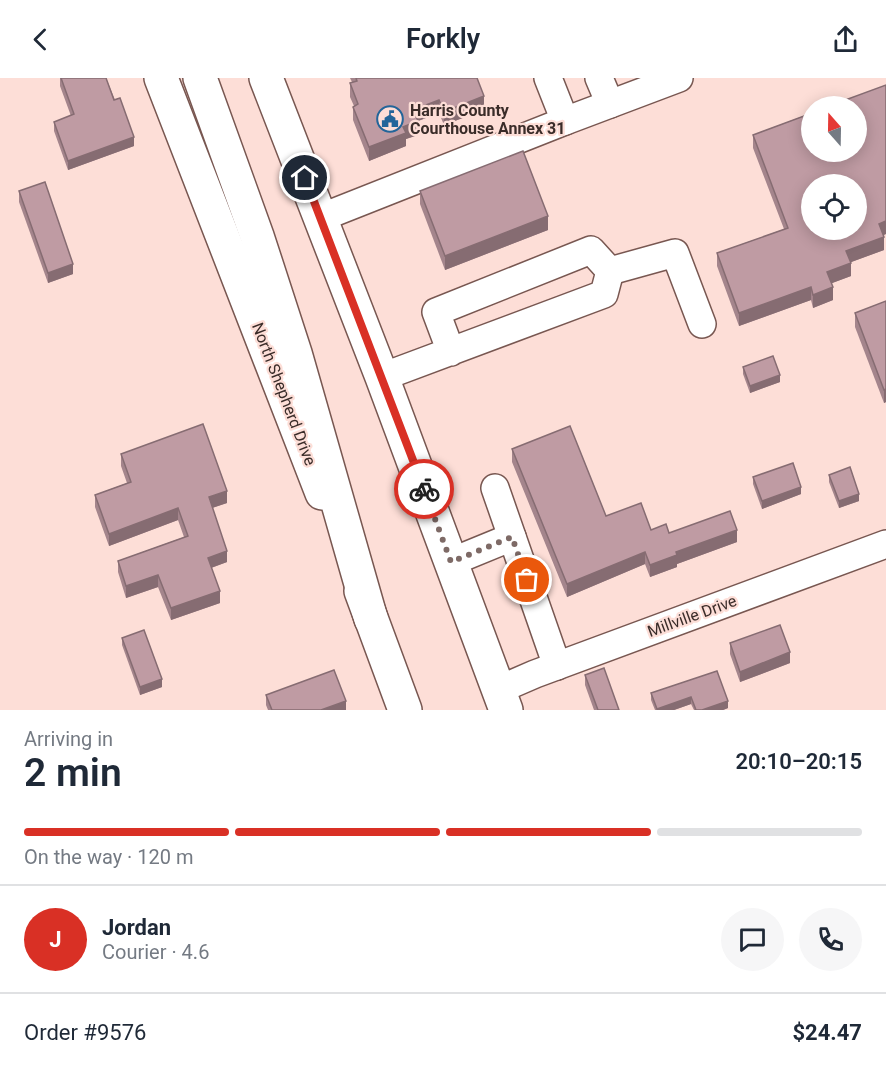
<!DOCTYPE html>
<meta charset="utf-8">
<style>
:root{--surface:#fff;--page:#f6f6f7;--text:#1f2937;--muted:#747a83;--line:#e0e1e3;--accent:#d93025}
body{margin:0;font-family:Roboto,sans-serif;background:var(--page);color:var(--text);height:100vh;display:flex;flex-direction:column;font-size:22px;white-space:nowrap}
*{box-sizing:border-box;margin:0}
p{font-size:20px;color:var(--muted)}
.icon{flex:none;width:33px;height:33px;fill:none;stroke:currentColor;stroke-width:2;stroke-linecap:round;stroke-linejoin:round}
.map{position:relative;height:632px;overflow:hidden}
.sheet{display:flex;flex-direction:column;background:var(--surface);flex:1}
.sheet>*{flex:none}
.needle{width:39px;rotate:340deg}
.buttons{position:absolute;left:801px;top:18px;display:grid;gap:12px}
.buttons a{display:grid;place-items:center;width:66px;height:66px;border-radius:50%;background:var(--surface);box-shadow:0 3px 15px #0003;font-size:30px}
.pin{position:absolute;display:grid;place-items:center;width:51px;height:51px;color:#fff;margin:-26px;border:3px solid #fff;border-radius:50%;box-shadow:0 2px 6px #0007}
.courier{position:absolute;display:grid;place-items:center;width:60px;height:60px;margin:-30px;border:4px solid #d93025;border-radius:50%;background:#fff;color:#222;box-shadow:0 2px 8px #0007}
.head em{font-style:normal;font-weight:600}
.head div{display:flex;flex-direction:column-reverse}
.head{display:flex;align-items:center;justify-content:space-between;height:102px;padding:0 24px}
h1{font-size:39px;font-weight:600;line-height:45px}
.bar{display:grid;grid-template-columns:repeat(4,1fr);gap:9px 6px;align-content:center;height:72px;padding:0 24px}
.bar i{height:8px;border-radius:4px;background:var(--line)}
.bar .active{background:var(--accent)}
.bar p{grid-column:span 4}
.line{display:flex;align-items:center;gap:15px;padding:0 24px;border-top:2px solid var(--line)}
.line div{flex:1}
.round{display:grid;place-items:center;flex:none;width:63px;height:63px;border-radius:32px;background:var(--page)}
header{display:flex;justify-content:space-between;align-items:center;height:78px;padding:0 24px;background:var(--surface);font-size:27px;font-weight:600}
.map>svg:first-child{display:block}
</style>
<header><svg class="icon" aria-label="back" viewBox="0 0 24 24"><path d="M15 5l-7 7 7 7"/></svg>Forkly<svg class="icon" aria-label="share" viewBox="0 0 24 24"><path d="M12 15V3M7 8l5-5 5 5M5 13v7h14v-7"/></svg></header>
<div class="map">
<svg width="886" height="632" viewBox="0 0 886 632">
<rect width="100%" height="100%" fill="#fdded7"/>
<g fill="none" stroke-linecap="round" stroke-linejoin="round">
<!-- minor casing -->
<g stroke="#785751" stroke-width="30">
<g id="minor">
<path d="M 599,0 L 610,26"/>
<path d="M 565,43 L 679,0"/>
<path d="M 320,140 L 565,43 L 548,0"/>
<path d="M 610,193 L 675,175 L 702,246"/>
<path d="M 382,299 L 604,216 L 610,193 L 591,172 L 436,234 L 451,274"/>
<path d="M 495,410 L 557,588"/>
<path d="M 451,484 L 512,459"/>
<path d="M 498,612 L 535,596 L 886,466"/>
</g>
</g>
<!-- major casing -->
<g stroke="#785751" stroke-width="36">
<g id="major">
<path d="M 161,0 L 322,415"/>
<path d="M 266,0 L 382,299 L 506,632"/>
<path d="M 361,513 L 405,632"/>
</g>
</g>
<!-- highway casing -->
<g stroke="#785751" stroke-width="36">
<path id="highway" d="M 200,0 L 257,158 L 295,275 L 371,541"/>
</g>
<!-- minor -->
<use href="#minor" stroke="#fff" stroke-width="27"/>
<!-- major -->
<use href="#major" stroke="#fff" stroke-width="33"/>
<!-- highway -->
<use href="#highway" stroke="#fff" stroke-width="33"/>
</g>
<!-- wall -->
<g fill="#a4858c">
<path d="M 60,0 L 106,0 L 134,68 L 68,92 L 54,53 L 54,44 L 71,38 L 60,8 Z"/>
<path d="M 350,0 L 477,0 L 484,32 L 444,47 L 439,35 L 418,43 L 418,57 L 406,61 L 406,68 L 369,83 L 353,42 L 353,29 L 354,28 L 350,19 L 350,5 L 352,4 Z"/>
<path d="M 886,7 L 886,156 L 883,157 L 884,172 L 851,184 L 851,198 L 832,205 L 833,222 L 813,230 L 811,222 L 739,248 L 717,188 L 717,175 L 784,151 L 753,70 L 753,57 Z"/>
<path d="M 19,113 L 73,196 L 48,205 L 19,124 Z"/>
<path d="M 420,113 L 548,152 L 445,192 L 420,126 Z"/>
<path d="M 886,223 L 886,324 L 884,325 L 855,249 L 855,235 Z"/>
<path d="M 743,289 L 780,304 L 750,315 L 743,296 Z"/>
<path d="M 512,371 L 606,438 L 651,452 L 737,464 L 677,486 L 677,489 L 650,499 L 645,486 L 567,519 L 512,384 Z"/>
<path d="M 121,376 L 227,425 L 212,430 L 227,484 L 211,490 L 220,525 L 171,542 L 158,509 L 126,520 L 118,494 L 118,483 L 184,459 L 178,442 L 109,468 L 95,429 L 95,417 L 127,405 L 121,388 Z"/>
<path d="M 829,397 L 859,423 L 839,430 L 829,404 Z"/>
<path d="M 753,399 L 801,416 L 762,431 L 753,406 Z"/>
<path d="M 122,560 L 162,609 L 140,617 L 122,567 Z"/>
<path d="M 730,565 L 790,585 L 740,604 L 730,576 Z"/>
<path d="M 717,593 L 728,630 L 723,632 L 694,632 L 691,626 L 674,632 L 655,632 L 651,622 L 651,615 Z"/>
<path d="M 585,597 L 619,632 L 594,632 L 585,607 Z"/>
<path d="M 266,617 L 346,632 L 268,632 L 266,627 Z"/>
</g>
<!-- shaded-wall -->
<g fill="#866c72">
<path d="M 484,18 L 484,32 L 444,47 L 444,34 Z"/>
<path d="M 439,22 L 439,35 L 418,43 L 418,57 L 406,61 L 406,68 L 369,83 L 369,69 L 403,49 L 413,32 Z"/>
<path d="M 134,59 L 134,68 L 68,92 L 68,83 Z"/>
<path d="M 548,138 L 548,152 L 445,192 L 445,178 Z"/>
<path d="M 886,143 L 886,156 L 879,159 L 879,146 Z"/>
<path d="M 884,159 L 884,172 L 846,186 L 846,173 Z"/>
<path d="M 851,185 L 851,198 L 827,207 L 827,194 Z"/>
<path d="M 73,186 L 73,196 L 48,205 L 48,195 Z"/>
<path d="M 811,209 L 811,222 L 739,248 L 739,235 Z"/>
<path d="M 833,209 L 833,222 L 813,230 L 813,217 Z"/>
<path d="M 780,297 L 780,304 L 750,315 L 750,308 Z"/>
<path d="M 886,311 L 886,324 L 884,325 L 884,312 Z"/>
<path d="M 801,409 L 801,416 L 762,431 L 762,423 Z"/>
<path d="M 227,413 L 227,425 L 209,431 L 209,419 Z"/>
<path d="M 859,416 L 859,423 L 839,430 L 839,423 Z"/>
<path d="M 178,430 L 178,442 L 109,468 L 109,456 Z"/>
<path d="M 737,452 L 737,464 L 677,486 L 677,489 L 650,499 L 650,487 L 676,474 Z"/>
<path d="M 227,473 L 227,484 L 208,491 L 208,480 Z"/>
<path d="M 645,474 L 645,486 L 567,519 L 567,506 Z"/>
<path d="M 158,497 L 158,509 L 126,520 L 126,508 Z"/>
<path d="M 220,513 L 220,525 L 171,542 L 171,530 Z"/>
<path d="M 790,574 L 790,585 L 740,604 L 740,594 Z"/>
<path d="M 162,601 L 162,609 L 140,617 L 140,609 Z"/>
<path d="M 691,619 L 691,626 L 674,632 L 657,632 L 657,631 Z"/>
<path d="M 346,623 L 346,632 L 321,632 Z"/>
<path d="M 728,623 L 728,630 L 723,632 L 702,632 Z"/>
</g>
<!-- building -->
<g fill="#bf9ba3" stroke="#866c72" stroke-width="1.5" fill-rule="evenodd">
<path d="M 61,0 L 106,0 L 114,22 L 120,20 L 134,59 L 68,83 L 54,44 L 74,36 Z"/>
<path d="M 356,0 L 477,0 L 484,18 L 444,34 L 439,22 L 413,32 L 418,43 L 403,49 L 406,55 L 369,69 L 353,29 L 358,26 L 350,5 L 357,3 Z"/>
<path d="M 886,7 L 886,143 L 879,146 L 884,159 L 846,173 L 851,185 L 827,194 L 833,209 L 813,217 L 811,209 L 739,235 L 717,175 L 788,150 L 753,57 L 812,35 L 812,74 L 856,74 L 856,28 L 829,28 ZM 812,106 L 856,106 L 856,152 L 812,152 Z"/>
<path d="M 523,73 L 548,138 L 445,178 L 420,113 Z"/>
<path d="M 45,104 L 73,186 L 48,195 L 19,113 Z"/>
<path d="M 886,223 L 886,311 L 884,312 L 855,235 Z"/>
<path d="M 773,278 L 780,297 L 750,308 L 743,289 Z"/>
<path d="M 203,346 L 227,413 L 209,419 L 227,473 L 208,480 L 220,513 L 171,530 L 158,497 L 126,508 L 118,483 L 188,458 L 178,430 L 109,456 L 95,417 L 131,404 L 121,376 Z"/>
<path d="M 570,348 L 606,438 L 641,425 L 651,452 L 666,446 L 669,455 L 730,433 L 737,452 L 676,474 L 677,477 L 650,487 L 645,474 L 567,506 L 512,371 Z"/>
<path d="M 793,385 L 801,409 L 762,423 L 753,399 Z"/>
<path d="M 850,389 L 859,416 L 839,423 L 829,397 Z"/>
<path d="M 780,547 L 790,574 L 740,594 L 730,565 Z"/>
<path d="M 144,552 L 162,601 L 140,609 L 122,560 Z"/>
<path d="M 604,590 L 619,632 L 598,632 L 585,597 Z"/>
<path d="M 334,592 L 346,623 L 321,632 L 272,632 L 266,617 Z"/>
<path d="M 717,593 L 728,623 L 702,632 L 696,632 L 691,619 L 657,631 L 651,615 Z"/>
</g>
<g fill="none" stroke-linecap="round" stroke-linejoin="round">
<!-- done -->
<path stroke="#7e6a66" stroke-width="6" stroke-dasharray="0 10.8" d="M 424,411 L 451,484 L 512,459 L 527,502"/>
<!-- route -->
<path stroke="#d93025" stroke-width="8" d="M 305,100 L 424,411"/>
</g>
<!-- icons -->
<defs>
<g id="civic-ring" transform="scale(1.35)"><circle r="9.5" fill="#fdded7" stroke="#23659a" stroke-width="1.5"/><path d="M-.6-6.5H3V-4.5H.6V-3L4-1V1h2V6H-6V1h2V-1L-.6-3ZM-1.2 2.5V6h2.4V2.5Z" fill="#23659a"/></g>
</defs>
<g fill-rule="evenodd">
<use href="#civic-ring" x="390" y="41"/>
</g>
<g text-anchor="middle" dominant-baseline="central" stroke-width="4.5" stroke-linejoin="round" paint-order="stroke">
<!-- poi labels -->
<g font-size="16" font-weight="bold" fill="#3a2c29" stroke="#fdded7" text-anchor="start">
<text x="410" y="32">Harris County<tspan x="410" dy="18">Courthouse Annex 31</tspan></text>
</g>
<!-- street labels -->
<g font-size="16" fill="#3a2c29" stroke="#fdded7">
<text transform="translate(284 316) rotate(69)">North Shepherd Drive</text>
<text transform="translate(692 538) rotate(-20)">Millville Drive</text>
</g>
</g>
</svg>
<div class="buttons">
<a><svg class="needle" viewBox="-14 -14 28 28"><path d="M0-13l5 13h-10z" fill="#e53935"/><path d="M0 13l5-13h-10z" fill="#747a83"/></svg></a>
<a><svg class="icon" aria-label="locate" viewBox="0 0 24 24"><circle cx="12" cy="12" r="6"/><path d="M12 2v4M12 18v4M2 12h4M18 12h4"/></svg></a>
</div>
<div class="pin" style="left:527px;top:502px;background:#ea580c"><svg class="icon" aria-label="bag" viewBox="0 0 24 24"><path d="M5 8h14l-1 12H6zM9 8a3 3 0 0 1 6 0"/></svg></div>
<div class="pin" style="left:305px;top:100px;background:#1f2937"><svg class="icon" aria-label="home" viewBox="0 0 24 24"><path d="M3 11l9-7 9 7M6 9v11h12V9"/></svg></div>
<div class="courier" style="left:424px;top:411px"><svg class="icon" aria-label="bike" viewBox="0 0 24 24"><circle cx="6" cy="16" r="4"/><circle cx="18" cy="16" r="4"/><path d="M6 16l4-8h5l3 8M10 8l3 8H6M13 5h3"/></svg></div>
</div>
<section class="sheet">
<div class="head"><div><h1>2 min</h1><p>Arriving in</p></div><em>20:10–20:15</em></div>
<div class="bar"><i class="active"></i><i class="active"></i><i class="active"></i><i></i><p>On the way · 120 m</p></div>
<div class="line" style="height:108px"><b class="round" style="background:var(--accent);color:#fff">J</b><div><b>Jordan</b><p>Courier · 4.6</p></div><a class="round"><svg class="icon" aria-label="chat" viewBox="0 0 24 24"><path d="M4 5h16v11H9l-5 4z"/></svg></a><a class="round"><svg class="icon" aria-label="phone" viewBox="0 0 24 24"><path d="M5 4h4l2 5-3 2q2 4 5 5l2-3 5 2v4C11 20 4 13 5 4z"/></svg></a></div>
<div class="line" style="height:78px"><div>Order #9576</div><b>$24.47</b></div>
</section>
